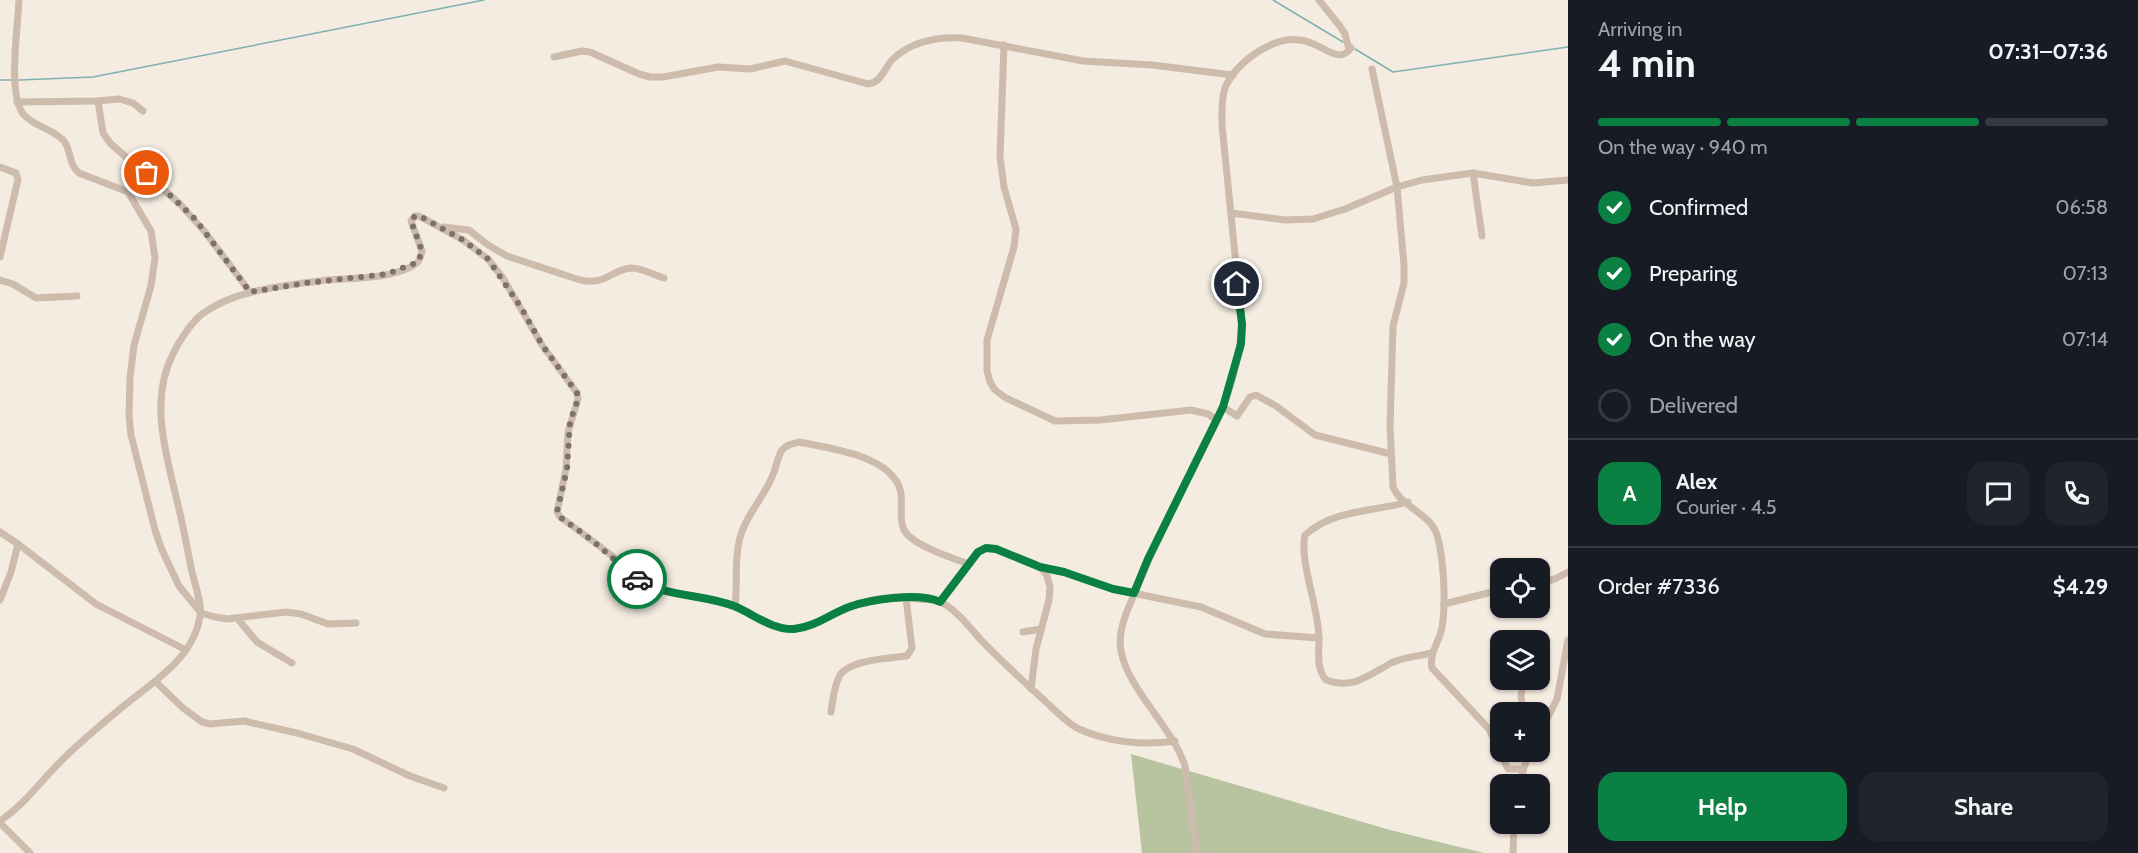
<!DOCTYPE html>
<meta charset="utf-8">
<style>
:root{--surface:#171b24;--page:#20242c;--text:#f1f3f6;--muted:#9ea1a6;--line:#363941;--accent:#0b8043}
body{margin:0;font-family:Cabin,sans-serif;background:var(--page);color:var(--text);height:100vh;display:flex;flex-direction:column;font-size:22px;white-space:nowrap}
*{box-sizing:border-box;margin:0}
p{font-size:20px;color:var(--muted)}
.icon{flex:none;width:33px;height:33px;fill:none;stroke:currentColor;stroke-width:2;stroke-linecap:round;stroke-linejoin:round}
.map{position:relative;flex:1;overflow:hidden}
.drawer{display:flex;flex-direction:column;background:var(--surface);width:570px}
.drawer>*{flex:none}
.buttons{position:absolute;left:1490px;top:558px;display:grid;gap:12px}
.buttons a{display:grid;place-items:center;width:60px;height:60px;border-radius:12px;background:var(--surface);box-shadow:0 2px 4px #0004;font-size:30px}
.pin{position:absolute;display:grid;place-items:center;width:51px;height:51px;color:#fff;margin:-26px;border:3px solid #fff;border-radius:50%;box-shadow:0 2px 6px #0007}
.courier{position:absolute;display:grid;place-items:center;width:60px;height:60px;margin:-30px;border:4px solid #0b8043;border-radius:50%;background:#fff;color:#222;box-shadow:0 2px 8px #0007}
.summary em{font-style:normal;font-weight:700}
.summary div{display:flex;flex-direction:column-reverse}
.summary{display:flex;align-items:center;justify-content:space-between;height:102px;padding:0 30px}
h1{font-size:39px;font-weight:700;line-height:45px}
.bar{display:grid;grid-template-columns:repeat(4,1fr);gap:9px 6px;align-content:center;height:72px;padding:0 30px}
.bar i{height:8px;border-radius:4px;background:var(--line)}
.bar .on{background:var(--accent)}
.bar p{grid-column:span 4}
.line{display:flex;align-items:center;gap:15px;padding:0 30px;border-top:2px solid var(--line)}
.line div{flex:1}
.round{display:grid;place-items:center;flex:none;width:63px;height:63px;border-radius:18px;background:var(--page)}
ol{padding:0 30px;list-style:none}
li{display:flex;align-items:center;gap:18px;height:66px}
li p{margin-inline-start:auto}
li .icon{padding:6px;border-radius:50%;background:var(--accent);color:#fff;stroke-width:4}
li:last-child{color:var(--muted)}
li i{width:33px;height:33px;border:3px solid var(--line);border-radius:50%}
.cta{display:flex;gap:12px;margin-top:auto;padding:12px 30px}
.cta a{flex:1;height:69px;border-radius:18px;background:var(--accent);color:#fff;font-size:24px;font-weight:700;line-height:69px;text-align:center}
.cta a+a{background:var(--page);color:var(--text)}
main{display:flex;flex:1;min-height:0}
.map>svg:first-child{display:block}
</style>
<main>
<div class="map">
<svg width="1568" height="853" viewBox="0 0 1568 853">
<rect width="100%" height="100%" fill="#f4ebe1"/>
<!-- green -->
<path fill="#b8c4a0" d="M 1131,754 L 1390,830 L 1484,853 L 1142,853 Z"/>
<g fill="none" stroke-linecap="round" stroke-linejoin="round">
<!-- stream -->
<g stroke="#7fb0b2" stroke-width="1.5">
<path d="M 1273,0 L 1343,42"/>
<path d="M 1355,49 L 1393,72 L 1568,47"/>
<path d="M 0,80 L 11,80"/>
<path d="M 19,80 L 93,77 L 484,0"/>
</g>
<!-- minor -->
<g stroke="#cdbbac" stroke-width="7">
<path d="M 19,0 C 18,26 7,96 24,115 C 34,126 52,129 63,140 C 72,150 68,164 79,173 L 128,192 L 151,231 L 155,258 L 151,286 L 134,345 L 130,378 L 129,416 L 131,435 L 155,530 L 162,550 L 179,586 L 201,613 L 215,617 L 227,619 L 286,612 L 301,614 L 328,624 L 356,623"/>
<path d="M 1004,45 L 1000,157 L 1004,187 L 1016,229 L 1014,247 L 987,340 L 987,371 L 990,382 L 995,390 L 1006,398 L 1055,421 L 1100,420 L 1191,410 L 1208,414 L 1217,420"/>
<path d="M 554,57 L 582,51 L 590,52 L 639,74 L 650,77 L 663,77 L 718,67 L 750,69 L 785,61 L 868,84 C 883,82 884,67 894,58 C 913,41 939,37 962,38 L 1083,61 L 1152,65 L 1233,75"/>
<path d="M 1372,69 L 1397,187 L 1404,265 L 1404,283 L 1393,326 L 1390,427 L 1393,487 C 1401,507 1430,513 1437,535 C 1444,559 1446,603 1442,628 C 1439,642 1429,654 1432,668 L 1489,729 L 1508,769 L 1522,769"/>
<path d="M 98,101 L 103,133 L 111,144 L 180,204 L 205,232 L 250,292"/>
<path d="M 17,102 L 98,101 L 119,99 L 133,103 L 143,111"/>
<path d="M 0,167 L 16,173 L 18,179 L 0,257"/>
<path d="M 1473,173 L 1482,236"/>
<path d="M 1231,213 L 1285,220 L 1313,219 L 1345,209 L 1397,187 L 1422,180 L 1473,173 L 1533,183 L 1568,180"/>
<path d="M 443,227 L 469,230 L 488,245 L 507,256 L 580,280 C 606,286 610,270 631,268 C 642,268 654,275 664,278"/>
<path d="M 0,280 L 13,284 L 36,298 L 77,296"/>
<path d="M 1223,407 L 1237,416 L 1250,397 L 1256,395 L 1276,406 L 1315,435 L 1391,454"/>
<path d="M 1408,502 C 1372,512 1334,509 1305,535 C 1299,561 1319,608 1319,639 C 1319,654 1316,668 1326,680 C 1353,690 1369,675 1391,663 C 1404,657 1419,656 1432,653"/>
<path d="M 0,532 L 18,544 L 96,604 L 186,650"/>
<path d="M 1040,567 L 1064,572 L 1113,589 L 1201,607 L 1265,634 L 1319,638"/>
<path d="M 1539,583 L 1555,579 L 1568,572"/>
<path d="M 0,600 L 11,572 L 18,544"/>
<path d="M 940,602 L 978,552 L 985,548 L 996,549 L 1035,564 L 1044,571 L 1047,576 L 1050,587 L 1049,600 L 1036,649 L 1031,689"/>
<path d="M 1444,604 L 1500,590"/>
<path d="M 735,606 C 738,585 734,563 739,542 C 744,516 766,496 774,472 C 777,464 778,456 782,450 C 787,444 792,444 799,442 C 828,448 889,455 900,489 C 904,501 898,518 904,530 C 912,545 952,558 969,564"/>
<path d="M 237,618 L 257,642 L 292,663"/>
<path d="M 1023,632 L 1041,629"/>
<path d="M 1523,680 L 1521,697 L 1524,712"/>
<path d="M 156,682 L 183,708 L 202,722 L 210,724 L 244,721 L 297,733 L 353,749 L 410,776 L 444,788"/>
<path d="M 831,712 C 833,700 834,685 840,675 C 850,660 890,658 907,656 L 912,648 L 906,598"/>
<path d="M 1539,735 L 1557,699 L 1568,640"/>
<path d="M 1519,784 L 1529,752"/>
<path d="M 0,821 C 26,803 39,783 61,761 C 81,741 104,722 126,704 C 155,681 194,657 200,616 C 202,603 195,585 192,572 C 187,548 183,524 177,501 C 166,453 149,401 173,354 C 179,341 191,323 202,314 C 216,304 235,296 252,292 C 277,286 303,283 328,280 C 353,278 396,279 417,263 C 420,260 421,256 422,251 L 411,221 L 415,216 L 419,216 L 463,240 L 488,259 L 503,278 L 542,345 L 577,393 L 578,399 L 568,432 L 566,469 L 557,512 L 560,517 C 577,529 594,542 611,555 C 621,564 630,575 642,582 C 670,597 704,595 734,606 C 757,615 774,633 801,628 C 818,625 831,614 847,608 C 869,598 894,597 918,599 C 924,600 931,599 936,600 C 953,606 969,626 980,639 C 1001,661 1023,681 1046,702 C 1056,711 1065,721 1077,728 C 1106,742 1144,746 1175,741"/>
<path d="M 0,823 L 30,853"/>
<path d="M 1197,853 L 1185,766 C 1172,726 1128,690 1121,651 C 1117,630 1128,609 1136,590 C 1153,546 1175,504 1196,461 C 1205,444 1215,426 1222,408 C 1233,382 1240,352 1242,324 L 1222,125 C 1222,113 1221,100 1225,88 C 1236,62 1273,36 1300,40 C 1315,41 1326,53 1339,55 C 1345,55 1348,52 1351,48 L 1348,46 L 1345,34 L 1339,25 L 1319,0"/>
<path d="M 1513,853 L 1514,824"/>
</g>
</g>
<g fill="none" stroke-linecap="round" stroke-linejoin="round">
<!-- done -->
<path stroke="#7c716b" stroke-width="6" stroke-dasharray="0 10.8" d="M 147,173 L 195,219 L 250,292 L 306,283 L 387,274 L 418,262 L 422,251 L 411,221 L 415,216 L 420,216 L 463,240 L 488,259 L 522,309 L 542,345 L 577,393 L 578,399 L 570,422 L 567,469 L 557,512 L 560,517 L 593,541 L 637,579"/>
<!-- route -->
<path stroke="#0b8043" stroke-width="8" d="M 637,579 C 665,597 703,594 734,606 C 754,614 771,630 794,629 C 815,627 830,614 849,607 C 871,599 919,592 940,602 L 978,552 L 986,548 L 996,549 L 1040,567 L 1064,572 L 1113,589 L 1134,593 L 1148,559 L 1223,407 L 1241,344 L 1242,324 L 1237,284"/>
</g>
</svg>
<div class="buttons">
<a><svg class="icon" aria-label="locate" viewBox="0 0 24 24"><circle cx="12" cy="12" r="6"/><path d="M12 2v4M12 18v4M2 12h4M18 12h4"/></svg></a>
<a><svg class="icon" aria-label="layers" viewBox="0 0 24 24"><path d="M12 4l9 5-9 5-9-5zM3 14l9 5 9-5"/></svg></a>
<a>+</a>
<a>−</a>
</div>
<div class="pin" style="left:147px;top:173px;background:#ea580c"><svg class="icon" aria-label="bag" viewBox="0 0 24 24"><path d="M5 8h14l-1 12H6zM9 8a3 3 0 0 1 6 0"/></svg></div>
<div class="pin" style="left:1237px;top:284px;background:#1f2937"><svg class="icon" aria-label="home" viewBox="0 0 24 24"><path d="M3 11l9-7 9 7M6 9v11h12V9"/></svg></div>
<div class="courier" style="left:637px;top:579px"><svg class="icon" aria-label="car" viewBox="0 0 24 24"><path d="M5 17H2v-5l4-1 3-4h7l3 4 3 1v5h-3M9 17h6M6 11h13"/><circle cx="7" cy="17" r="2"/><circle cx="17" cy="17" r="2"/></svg></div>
</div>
<section class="drawer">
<div class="summary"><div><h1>4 min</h1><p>Arriving in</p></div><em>07:31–07:36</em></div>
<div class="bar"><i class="on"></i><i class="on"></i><i class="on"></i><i></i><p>On the way · 940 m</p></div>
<ol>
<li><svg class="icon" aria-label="check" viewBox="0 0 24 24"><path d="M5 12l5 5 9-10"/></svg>Confirmed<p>06:58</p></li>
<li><svg class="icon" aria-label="check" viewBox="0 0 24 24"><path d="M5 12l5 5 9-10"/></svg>Preparing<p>07:13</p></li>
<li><svg class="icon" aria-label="check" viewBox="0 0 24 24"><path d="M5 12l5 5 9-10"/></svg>On the way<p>07:14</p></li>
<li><i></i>Delivered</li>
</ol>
<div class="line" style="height:108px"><b class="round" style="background:var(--accent);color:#fff">A</b><div><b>Alex</b><p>Courier · 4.5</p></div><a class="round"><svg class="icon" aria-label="chat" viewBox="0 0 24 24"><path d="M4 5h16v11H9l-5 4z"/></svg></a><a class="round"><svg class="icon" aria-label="phone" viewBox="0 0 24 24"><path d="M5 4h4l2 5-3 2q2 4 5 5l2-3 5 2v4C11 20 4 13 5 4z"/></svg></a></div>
<div class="line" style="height:78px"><div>Order #7336</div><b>$4.29</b></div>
<div class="cta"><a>Help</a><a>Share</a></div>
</section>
</main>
